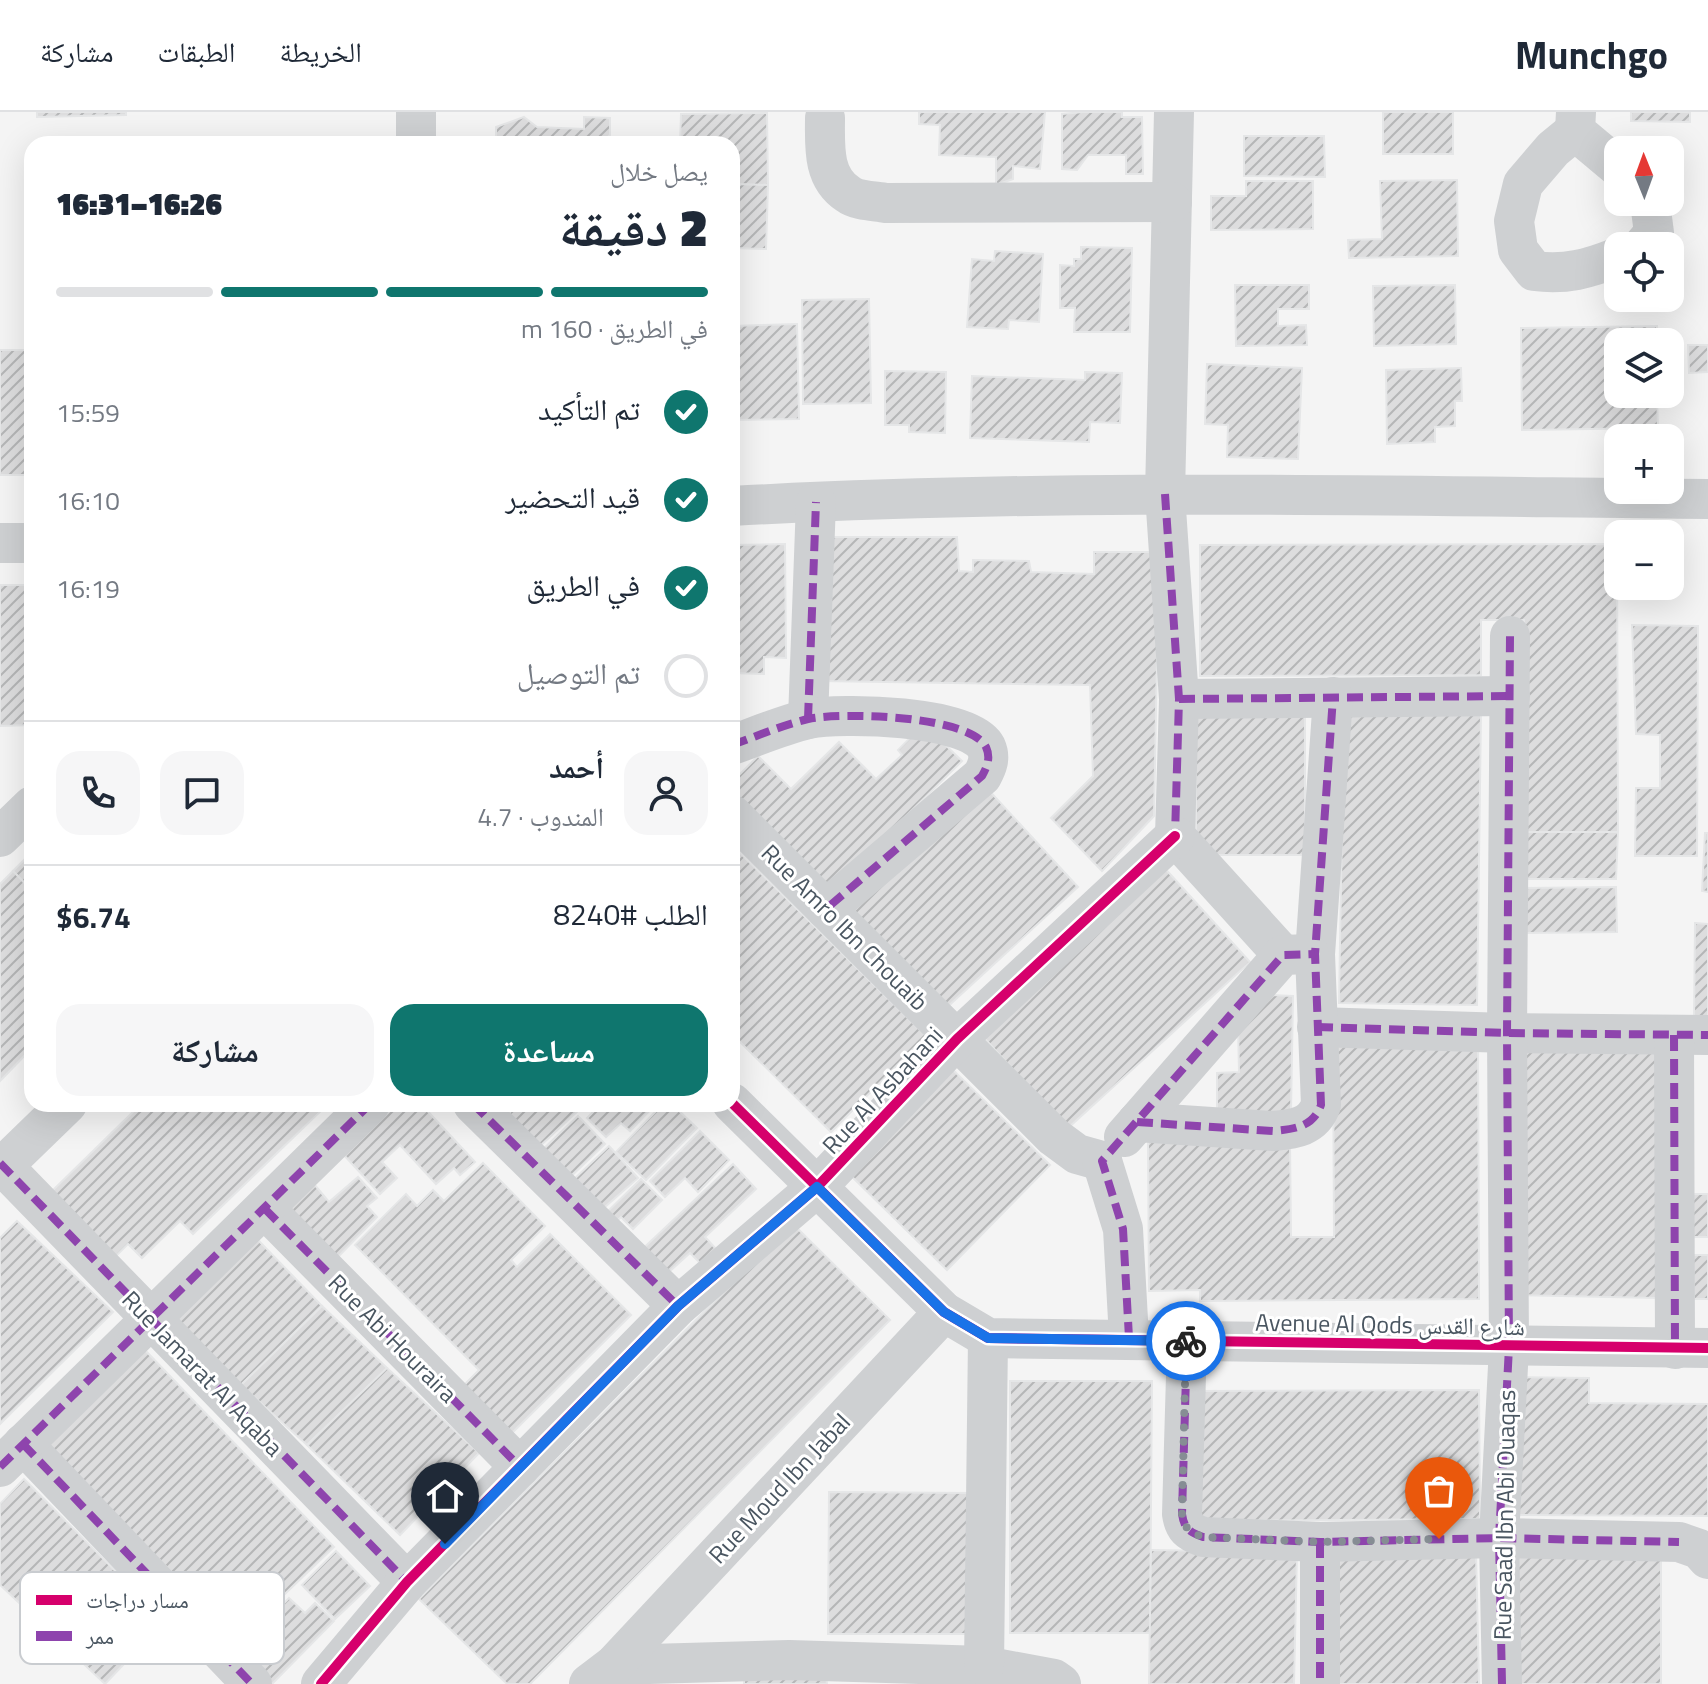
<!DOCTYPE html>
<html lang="ar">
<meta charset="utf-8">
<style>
:root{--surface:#fff;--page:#f6f6f7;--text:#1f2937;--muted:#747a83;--line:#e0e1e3;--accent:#0f766e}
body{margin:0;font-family:"Titillium Web","Noto Naskh Arabic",sans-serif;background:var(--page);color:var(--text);direction:rtl;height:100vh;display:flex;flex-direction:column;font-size:30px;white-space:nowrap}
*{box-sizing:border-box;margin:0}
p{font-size:26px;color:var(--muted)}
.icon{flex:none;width:44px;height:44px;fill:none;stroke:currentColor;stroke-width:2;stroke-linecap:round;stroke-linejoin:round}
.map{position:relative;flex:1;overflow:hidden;direction:ltr}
.panel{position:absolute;left:24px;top:24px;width:716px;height:976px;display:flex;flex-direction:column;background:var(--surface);border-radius:24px;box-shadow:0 8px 32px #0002;direction:rtl}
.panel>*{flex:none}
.needle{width:52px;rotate:359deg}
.tools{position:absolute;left:1604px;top:24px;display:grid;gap:16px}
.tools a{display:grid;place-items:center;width:80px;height:80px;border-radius:16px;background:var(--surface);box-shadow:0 8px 32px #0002;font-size:40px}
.pin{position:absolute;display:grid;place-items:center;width:68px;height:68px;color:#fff;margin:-82px -34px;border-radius:50% 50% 50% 0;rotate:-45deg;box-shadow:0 0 8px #0007}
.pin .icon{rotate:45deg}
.courier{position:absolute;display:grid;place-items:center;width:80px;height:80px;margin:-40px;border:6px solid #1a73e8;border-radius:50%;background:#fff;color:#222;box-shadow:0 2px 10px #0007}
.overview em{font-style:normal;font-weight:800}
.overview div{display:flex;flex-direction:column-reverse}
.overview{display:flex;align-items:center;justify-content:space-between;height:136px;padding:0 32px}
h1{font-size:52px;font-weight:800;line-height:60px}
.bar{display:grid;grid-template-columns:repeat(4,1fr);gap:12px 8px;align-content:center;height:96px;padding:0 32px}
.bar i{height:10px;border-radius:6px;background:var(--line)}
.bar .on{background:var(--accent)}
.bar p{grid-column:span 4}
.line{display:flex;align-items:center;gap:20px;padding:0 32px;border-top:2px solid var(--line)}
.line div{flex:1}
.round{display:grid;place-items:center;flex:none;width:84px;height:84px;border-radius:24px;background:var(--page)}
ol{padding:0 32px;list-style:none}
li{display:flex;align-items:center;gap:24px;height:88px}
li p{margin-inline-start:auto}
li .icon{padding:8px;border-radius:50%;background:var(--accent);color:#fff;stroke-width:4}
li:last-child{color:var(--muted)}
li i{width:44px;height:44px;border:4px solid var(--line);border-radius:50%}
.action{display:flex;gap:16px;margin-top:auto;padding:16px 32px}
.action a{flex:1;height:92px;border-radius:24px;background:var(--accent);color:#fff;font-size:32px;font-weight:800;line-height:92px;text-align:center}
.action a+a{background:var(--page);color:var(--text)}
header{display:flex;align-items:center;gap:48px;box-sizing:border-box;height:112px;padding:0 40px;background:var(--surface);border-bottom:2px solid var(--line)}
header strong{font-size:38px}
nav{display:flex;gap:44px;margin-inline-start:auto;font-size:28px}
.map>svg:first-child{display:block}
</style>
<header>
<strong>Munchgo</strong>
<nav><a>الخريطة</a><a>الطبقات</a><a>مشاركة</a></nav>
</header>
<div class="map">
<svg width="1708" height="1572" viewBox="0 0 1708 1572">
<defs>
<pattern id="building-hatch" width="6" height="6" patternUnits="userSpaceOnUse" patternTransform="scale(2)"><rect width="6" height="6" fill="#ddddde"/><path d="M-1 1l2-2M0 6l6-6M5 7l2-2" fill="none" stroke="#b5b6b7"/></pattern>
</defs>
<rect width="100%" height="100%" fill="#f4f4f4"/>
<!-- building -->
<g fill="url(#building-hatch)" stroke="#e5e6e7" stroke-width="2">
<path d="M 37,0 L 126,0 L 126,3 L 37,5 Z"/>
<path d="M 919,0 L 1045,0 L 1040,57 L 1013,54 L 1013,67 L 996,73 L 996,45 L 939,43 L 940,13 L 919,12 Z"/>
<path d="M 1083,0 L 1122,0 L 1122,5 L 1142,5 L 1143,62 L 1126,62 L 1126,43 L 1088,43 L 1077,58 L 1062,57 L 1062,2 Z"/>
<rect x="1383" y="0" width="70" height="42"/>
<path d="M 1631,0 L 1690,0 L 1690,10 L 1631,9 Z"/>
<path d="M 767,1 L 768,73 L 732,72 L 732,32 L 680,32 L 681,2 Z"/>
<path d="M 524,5 L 537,15 L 584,17 L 584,5 L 610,6 L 610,23 L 600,32 L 483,32 L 496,30 L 496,15 Z"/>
<path d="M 1244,24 L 1324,24 L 1325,65 L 1244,64 Z"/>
<path d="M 1457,68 L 1458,144 L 1349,146 L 1348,128 L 1382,127 L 1380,69 Z"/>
<path d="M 1246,69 L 1313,69 L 1313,117 L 1211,118 L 1211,84 L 1246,84 Z"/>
<path d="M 732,72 L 768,73 L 766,137 L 732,136 Z"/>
<path d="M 1081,135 L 1132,136 L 1130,220 L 1074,220 L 1075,196 L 1060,196 L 1060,153 L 1074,154 L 1074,147 L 1081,147 Z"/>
<path d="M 995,139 L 1043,142 L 1039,210 L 1009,208 L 1008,217 L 967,215 L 972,147 L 994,149 Z"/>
<path d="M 1235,173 L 1309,173 L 1309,197 L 1278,197 L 1278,214 L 1306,213 L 1307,233 L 1236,234 Z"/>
<path d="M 1455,173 L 1456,232 L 1374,234 L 1373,174 Z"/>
<path d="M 869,187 L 871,291 L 803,292 L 802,188 Z"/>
<path d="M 797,212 L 799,307 L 732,308 L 732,214 Z"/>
<path d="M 1657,214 L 1657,230 L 1618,230 L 1618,282 L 1657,282 L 1658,316 L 1522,318 L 1521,216 Z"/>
<path d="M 1688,233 L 1708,233 L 1708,260 L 1689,261 Z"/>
<rect x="0" y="238" width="32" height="125"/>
<path d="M 1207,252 L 1302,256 L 1298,347 L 1227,345 L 1228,313 L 1205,312 Z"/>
<path d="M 1461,256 L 1462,289 L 1455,289 L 1455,314 L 1435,315 L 1435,330 L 1387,332 L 1386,258 Z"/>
<path d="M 885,259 L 946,260 L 945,321 L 909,320 L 909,313 L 885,313 Z"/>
<path d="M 1085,260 L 1122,261 L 1120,311 L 1090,310 L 1089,330 L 970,326 L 972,264 L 1085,268 Z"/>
<path d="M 826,425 L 957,425 L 959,459 L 973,460 L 973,448 L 1029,449 L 1031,460 L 1094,462 L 1094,440 L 1159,440 L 1154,704 L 1102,759 L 1051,706 L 1093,664 L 1090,573 L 820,569 Z"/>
<path d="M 785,432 L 786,546 L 764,545 L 764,562 L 732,561 L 732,433 Z"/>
<path d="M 1617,432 L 1618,720 L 1524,720 L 1524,508 L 1481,508 L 1481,563 L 1200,564 L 1200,433 Z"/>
<path d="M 0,473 L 32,473 L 32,613 L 0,614 Z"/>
<path d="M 1632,513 L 1698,514 L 1697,744 L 1635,744 L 1636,676 L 1660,676 L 1660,623 L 1636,622 Z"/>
<path d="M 1344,599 L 1481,601 L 1477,893 L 1339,891 Z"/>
<rect x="1196" y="601" width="109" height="142"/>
<path d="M 924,612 L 962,649 L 830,779 L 732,680 L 732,670 L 758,644 L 791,677 L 839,630 L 876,667 L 902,643 L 898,638 Z"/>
<path d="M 984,673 L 1078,775 L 944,898 L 851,796 Z"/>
<path d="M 1524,720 L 1618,720 L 1616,767 L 1522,767 Z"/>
<path d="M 1705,721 L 1708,721 L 1708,780 L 1702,779 Z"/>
<path d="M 732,733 L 926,924 L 831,1020 L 732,922 Z"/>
<path d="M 32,740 L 32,779 L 13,759 Z"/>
<path d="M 1160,751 L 1250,850 L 1067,1017 L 977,918 Z"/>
<path d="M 13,759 L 32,779 L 32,936 L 0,969 L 0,772 Z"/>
<path d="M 1616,775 L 1617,820 L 1521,821 L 1521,776 Z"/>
<path d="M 1695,811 L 1708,812 L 1708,910 L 1694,910 Z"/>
<path d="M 1268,883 L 1293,884 L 1291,1000 L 1217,1000 L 1217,961 L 1239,960 L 1238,913 Z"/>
<path d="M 1333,929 L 1478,929 L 1479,1187 L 1200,1189 L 1200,1178 L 1149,1179 L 1148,1030 L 1290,1029 L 1291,1125 L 1334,1125 Z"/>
<path d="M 1519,934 L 1663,937 L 1658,1186 L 1514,1183 Z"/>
<path d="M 949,954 L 1050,1053 L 947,1158 L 846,1059 Z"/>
<path d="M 141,992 L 328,992 L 193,1122 L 180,1109 L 142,1146 L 128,1132 L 114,1146 L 50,1081 Z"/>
<path d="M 397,992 L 421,992 L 475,1050 L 460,1063 L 454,1056 L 436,1072 L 400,1033 L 382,1050 L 397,1066 L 380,1082 L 342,1041 Z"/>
<path d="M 518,992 L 575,992 L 580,997 L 540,1034 L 509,1001 Z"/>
<path d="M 601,992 L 656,992 L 630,1019 L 621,1011 L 606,1025 L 587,1006 Z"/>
<path d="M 663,992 L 672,992 L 697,1016 L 646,1068 L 616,1040 Z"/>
<path d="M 578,1004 L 605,1032 L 566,1069 L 539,1041 Z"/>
<path d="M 700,1019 L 729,1048 L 698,1080 L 685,1066 L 665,1085 L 650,1069 Z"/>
<path d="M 609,1034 L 638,1066 L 598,1101 L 570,1071 Z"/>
<path d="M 483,1051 L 545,1114 L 511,1148 L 517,1155 L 550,1122 L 631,1203 L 509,1324 L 461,1276 L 479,1258 L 355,1133 L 406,1082 L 417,1094 L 433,1078 L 444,1089 Z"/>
<path d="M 733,1052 L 756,1077 L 705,1125 L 716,1137 L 700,1151 L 690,1141 L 659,1169 L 635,1144 Z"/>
<path d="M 358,1065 L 377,1086 L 367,1094 L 377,1105 L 331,1152 L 284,1098 L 314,1072 L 329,1090 Z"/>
<path d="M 641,1067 L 662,1088 L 633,1117 L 621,1105 L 611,1115 L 602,1105 Z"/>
<rect x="1691" y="1082" width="17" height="43"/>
<path d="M 17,1109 L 113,1200 L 0,1312 L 0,1126 Z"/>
<path d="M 792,1111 L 890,1208 L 530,1572 L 507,1572 L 419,1487 Z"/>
<path d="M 258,1128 L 322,1194 L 241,1273 L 176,1207 Z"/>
<path d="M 1693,1143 L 1708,1143 L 1708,1187 L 1694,1187 Z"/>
<path d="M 322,1194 L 387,1256 L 307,1333 L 241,1273 Z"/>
<path d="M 144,1237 L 334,1435 L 237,1528 L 46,1330 Z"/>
<path d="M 387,1256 L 479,1341 L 400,1423 L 307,1333 Z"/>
<path d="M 1514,1265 L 1589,1266 L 1589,1291 L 1708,1292 L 1708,1404 L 1513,1403 Z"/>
<path d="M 1010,1269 L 1152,1269 L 1150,1521 L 1010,1521 Z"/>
<path d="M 1479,1278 L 1480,1407 L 1193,1409 L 1191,1279 Z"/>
<path d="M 24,1367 L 165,1509 L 105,1572 L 0,1473 L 0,1392 Z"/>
<path d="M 829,1380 L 971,1381 L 971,1522 L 828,1522 Z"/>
<path d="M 1151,1438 L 1297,1440 L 1294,1572 L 1149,1572 Z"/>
<path d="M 336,1439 L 370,1474 L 335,1507 L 302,1473 Z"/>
<path d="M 1476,1440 L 1479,1572 L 1333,1572 L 1331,1443 Z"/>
<path d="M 1661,1443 L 1661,1572 L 1516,1572 L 1516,1444 Z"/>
<path d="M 289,1486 L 305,1501 L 315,1491 L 334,1509 L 272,1572 L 238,1539 Z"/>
<path d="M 744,1554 L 825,1555 L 827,1572 L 744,1572 Z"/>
</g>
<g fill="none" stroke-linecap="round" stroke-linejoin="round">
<!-- street -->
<g stroke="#ced0d2" stroke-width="40">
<path d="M 1174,0 L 1165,382 L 1179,587 L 1175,724 L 1283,843"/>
<path d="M 1576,0 L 1575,19 L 1618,55"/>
<path d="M 825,6 C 825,34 822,65 848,82 C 857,89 875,89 886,91 L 1172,90"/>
<path d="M 1575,19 L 1553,37 L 1523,72 L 1514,109 L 1518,138 L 1534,159 C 1566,163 1588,157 1618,145"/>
<path d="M 416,32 L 416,0"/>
<path d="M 1643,134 L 1654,121 L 1650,90"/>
<path d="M 732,394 C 1057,376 1383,384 1708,387"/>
<path d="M 0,431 L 32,431"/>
<path d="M 1179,587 L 1510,584"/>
<path d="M 808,607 L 816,390"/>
<path d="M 732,633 C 757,624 783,613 808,607 C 840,600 970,603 986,635 C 991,646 987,655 982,664 L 826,797"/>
<path d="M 732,703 L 1054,1025 L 1077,1042 L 1102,1049"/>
<path d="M 0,725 L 32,694"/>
<path d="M 1317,915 L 1507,921 L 1708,923"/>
<path d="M 1674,923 L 1675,1237"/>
<path d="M 732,991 L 944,1200 L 988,1226 L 1708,1236"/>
<path d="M 473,992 L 678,1194"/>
<path d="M 1137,1010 L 1273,1019 C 1295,1017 1313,1015 1321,993 L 1315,842 L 1333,585"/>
<path d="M 1124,1025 L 1283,843 L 1309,842"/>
<path d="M 1102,1049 L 1123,1117 L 1129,1226"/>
<path d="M 0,1051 L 407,1470"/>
<path d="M 0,1057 L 67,992"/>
<path d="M 265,1097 L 520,1355"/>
<path d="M 1187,1229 L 1182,1402 C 1184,1416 1189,1420 1203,1425 L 1320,1430 L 1499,1426 L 1679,1430 L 1699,1437 L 1708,1447"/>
<path d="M 23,1332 L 252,1572"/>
<path d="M 0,1355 L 370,992"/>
<path d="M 1320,1430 L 1320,1572"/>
<path d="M 614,1553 L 789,1548 L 984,1554 L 1054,1567 L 1061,1572"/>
<path d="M 984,1554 L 988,1226"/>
<path d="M 321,1572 L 407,1470 L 678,1194 L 817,1075 L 957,927 L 1175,724"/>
<path d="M 589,1572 L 614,1553 L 944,1200"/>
<path d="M 1502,1572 L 1499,1426 L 1509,1235 L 1507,921 L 1510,524"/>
</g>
<!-- quiet -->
<g stroke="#8e44ad" stroke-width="8" stroke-dasharray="16 8" stroke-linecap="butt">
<path d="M 1165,382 L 1179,587 L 1175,724 L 1172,727"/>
<path d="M 1179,587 L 1510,584"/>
<path d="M 808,607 L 816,390"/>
<path d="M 732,633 C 757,624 783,613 808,607 C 840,600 970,603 986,635 C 991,646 987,655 982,664 L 826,797"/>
<path d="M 1317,915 L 1507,921 L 1708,923"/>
<path d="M 1674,923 L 1675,1237"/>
<path d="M 473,992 L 678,1194"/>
<path d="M 1137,1010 L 1273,1019 C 1295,1017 1313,1015 1321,993 L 1315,842 L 1333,585"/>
<path d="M 0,1051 L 407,1470"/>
<path d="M 265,1097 L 520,1355"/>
<path d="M 1129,1226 L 1123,1117 L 1102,1049 L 1283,843 L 1315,842"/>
<path d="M 1187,1229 L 1182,1402 C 1184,1416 1189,1420 1203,1425 L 1320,1430 L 1499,1426 L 1679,1430"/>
<path d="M 23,1332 L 252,1572"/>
<path d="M 0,1355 L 370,992"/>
<path d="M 1320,1430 L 1320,1572"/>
<path d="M 1502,1572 L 1499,1426 L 1509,1235 L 1507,921 L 1510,524"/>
</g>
<!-- cycleway casing -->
<g stroke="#fff" stroke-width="15">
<g id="cycleway">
<path d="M 732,991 L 944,1200 L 988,1226 L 1708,1236"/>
<path d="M 321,1572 L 407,1470 L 678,1194 L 817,1075 L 957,927 L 1175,724"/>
</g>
</g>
<!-- cycleway -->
<use href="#cycleway" stroke="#d6006c" stroke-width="10"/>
</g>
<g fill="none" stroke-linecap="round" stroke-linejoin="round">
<!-- done -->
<path stroke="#868d94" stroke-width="8" stroke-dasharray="0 14.4" d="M 1186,1229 L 1182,1402 C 1184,1416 1189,1420 1203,1425 L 1320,1430 L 1439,1427"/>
<!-- route -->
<path stroke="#1a73e8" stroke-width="10" d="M 445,1432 L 678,1194 L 817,1075 L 944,1200 L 988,1226 L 1186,1229"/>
</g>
<g text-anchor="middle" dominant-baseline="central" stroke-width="6" stroke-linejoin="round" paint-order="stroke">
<!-- street labels -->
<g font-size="24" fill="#4a5661" stroke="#fff">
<text transform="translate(845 815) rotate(45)">Rue Amro Ibn Chouaib</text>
<text transform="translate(882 978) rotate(-47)">Rue Al Asbahani</text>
<text transform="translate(1390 1212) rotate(1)">Avenue Al Qods شارع القدس</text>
<text transform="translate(393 1226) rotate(45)">Rue Abi Houraira</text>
<text transform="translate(203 1261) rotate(46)">Rue Jamarat Al Aqaba</text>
<text transform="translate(779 1376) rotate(-47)">Rue Moud Ibn Jabal</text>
<text transform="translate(1504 1403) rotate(-89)">Rue Saad Ibn Abi Ouaqas</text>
</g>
</g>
<!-- legend -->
<rect x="20" y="1460" width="264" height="92" rx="12" fill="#fff" stroke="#c9ccd0" stroke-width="2"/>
<rect x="36" y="1483" width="36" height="10" fill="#d6006c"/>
<rect x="36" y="1519" width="36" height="10" fill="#8e44ad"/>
<g font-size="22" fill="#4a5661">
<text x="86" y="1496">مسار دراجات</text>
<text x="86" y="1532">ممر</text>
</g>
</svg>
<div class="tools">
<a><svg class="needle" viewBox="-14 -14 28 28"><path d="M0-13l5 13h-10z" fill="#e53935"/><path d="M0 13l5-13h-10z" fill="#747a83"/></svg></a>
<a><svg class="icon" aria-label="locate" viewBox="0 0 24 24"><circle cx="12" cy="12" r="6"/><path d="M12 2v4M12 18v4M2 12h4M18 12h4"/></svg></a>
<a><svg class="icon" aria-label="layers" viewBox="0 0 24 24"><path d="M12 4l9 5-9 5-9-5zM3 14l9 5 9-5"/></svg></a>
<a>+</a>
<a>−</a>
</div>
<div class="pin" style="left:1439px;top:1427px;background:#ea580c"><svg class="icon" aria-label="bag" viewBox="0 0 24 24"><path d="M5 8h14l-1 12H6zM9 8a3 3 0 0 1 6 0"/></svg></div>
<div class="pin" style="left:445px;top:1432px;background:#1f2937"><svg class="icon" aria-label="home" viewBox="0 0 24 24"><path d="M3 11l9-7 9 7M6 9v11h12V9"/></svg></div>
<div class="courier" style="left:1186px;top:1229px"><svg class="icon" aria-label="bike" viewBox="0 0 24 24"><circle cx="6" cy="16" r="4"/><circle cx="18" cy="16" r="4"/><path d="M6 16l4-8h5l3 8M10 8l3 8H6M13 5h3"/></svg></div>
<section class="panel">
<div class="overview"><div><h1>2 دقيقة</h1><p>يصل خلال</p></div><em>16:26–16:31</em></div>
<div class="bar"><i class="on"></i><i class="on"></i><i class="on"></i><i></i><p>في الطريق · 160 m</p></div>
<ol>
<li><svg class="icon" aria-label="check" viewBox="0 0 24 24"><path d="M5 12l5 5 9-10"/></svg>تم التأكيد<p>15:59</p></li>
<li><svg class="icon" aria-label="check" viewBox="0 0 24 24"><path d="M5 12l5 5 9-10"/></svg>قيد التحضير<p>16:10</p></li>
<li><svg class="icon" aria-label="check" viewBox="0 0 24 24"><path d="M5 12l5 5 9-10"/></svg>في الطريق<p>16:19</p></li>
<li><i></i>تم التوصيل</li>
</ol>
<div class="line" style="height:144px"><a class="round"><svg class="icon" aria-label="person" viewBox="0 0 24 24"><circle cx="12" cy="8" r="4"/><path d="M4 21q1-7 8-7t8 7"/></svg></a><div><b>أحمد</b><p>المندوب · 4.7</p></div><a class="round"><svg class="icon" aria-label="chat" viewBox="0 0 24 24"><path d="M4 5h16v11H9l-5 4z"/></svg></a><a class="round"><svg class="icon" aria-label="phone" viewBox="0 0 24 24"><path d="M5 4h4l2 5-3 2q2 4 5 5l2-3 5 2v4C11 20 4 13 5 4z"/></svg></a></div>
<div class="line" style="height:104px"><div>الطلب #8240</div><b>$6.74</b></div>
<div class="action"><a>مساعدة</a><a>مشاركة</a></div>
</section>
</div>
